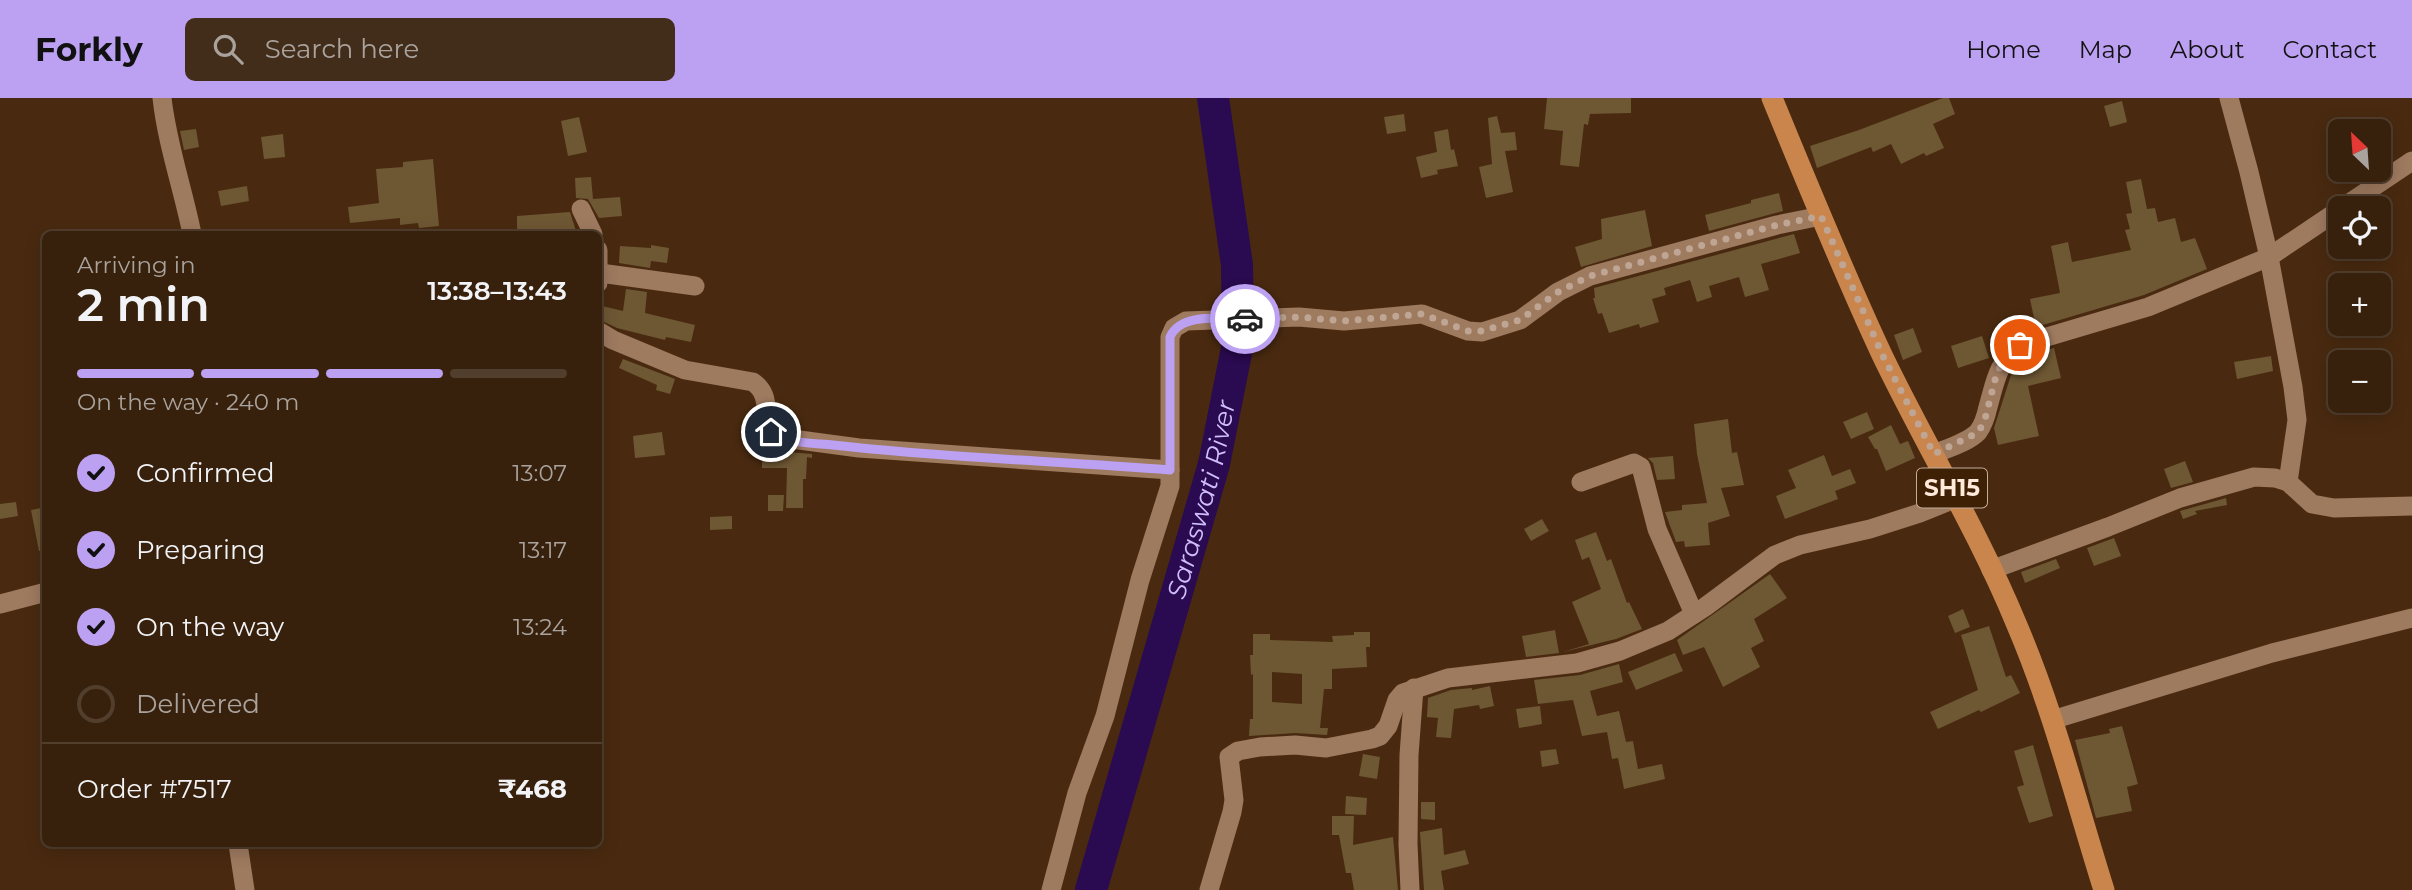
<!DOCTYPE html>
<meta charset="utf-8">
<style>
:root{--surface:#37200c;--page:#422d1a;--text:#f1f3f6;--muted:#aaa39d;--line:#513e2d;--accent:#bca0f2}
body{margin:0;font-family:Montserrat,sans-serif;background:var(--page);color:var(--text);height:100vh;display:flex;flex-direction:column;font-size:26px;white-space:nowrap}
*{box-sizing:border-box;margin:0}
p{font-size:23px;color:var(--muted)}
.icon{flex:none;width:38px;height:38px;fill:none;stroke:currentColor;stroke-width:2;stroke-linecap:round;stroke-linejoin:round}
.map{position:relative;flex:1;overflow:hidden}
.side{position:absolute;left:42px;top:133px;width:560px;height:616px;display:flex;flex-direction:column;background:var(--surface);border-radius:10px;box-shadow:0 4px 18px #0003,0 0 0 2px var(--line)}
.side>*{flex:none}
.needle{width:46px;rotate:335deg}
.controls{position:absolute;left:2328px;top:21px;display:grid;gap:14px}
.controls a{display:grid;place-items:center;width:63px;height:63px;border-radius:10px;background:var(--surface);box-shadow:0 4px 18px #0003,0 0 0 2px var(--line);font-size:35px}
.pin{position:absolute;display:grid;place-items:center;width:60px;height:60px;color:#fff;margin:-30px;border:4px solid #fff;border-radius:50%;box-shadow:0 2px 7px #0007}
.courier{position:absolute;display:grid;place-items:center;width:70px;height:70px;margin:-35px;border:5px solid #bca0f2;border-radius:50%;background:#fff;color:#222;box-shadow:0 2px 9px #0007}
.summary em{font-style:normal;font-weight:600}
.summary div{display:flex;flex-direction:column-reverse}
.summary{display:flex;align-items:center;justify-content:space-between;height:119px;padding:0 35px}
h1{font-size:46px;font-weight:600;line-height:52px}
.bar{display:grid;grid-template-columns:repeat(4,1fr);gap:10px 7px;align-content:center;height:84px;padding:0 35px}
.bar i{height:9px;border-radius:5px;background:var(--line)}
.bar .on{background:var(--accent)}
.bar p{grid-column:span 4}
.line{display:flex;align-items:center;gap:18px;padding:0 35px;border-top:2px solid var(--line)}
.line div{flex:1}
ol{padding:0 35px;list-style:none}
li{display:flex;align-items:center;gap:21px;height:77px}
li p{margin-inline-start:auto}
li .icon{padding:7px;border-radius:50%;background:var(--accent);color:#111;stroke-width:4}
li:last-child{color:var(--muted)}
li i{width:38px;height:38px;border:4px solid var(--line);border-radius:50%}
header{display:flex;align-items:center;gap:42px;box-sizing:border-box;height:98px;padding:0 35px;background:var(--accent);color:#111}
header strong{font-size:33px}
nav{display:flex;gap:38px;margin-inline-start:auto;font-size:24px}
.search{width:490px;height:63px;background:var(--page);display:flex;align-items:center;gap:18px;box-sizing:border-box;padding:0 24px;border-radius:10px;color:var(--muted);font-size:26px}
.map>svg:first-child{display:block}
</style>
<header>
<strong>Forkly</strong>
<div class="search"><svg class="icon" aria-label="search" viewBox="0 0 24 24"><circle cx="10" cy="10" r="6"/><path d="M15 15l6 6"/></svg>Search here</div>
<nav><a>Home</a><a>Map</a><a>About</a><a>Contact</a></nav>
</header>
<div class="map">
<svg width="2412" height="792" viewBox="0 0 2412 792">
<rect width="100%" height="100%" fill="#492a10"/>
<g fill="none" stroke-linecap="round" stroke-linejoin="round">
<!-- river -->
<path stroke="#2a0a50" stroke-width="32" id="s1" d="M 1091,792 L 1214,366 L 1238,245 L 1237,167 L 1213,0"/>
</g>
<!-- building -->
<g fill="#6e5733" fill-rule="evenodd">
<path d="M 1547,0 L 1631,0 L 1631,15 L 1590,16 L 1588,27 L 1584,26 L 1579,69 L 1560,67 L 1563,33 L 1544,31 Z"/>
<path d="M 1943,0 L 1949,0 L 1955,16 L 1933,26 L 1944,50 L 1926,58 L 1924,55 L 1901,66 L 1891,46 L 1873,54 L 1871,49 L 1817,70 L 1810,48 L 1859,32 Z"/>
<path d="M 2122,3 L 2127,24 L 2110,29 L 2104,8 Z"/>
<path d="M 1404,16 L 1406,33 L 1387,36 L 1384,19 Z"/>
<path d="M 1497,18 L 1501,35 L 1515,34 L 1517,52 L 1505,53 L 1513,94 L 1486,100 L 1479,69 L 1492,66 L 1488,20 Z"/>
<path d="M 579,19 L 587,54 L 568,58 L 561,23 Z"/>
<path d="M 196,31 L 199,49 L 184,52 L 180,33 Z"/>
<path d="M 1448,31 L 1451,52 L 1454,51 L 1458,68 L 1437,72 L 1438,76 L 1421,80 L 1416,59 L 1437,54 L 1434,34 Z"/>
<path d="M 283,36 L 285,59 L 264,61 L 261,39 Z"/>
<path d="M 433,61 L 439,128 L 419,130 L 418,125 L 400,127 L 400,120 L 350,125 L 348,109 L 379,105 L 376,71 L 403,69 L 403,64 Z"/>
<path d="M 591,79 L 593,101 L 620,99 L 622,118 L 599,120 L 588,101 L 576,100 L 575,80 Z"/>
<path d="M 2141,81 L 2147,111 L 2155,110 L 2158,124 L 2175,120 L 2181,144 L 2195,140 L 2207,171 L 2144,197 L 2036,229 L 2030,201 L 2060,195 L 2051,148 L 2068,144 L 2072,164 L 2131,152 L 2125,132 L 2130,131 L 2126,116 L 2132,115 L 2126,84 Z"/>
<path d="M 247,88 L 249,103 L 221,108 L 218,93 Z"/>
<path d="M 1779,95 L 1783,113 L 1709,133 L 1705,117 L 1751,105 L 1751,102 Z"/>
<path d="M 1645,112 L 1652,148 L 1581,169 L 1575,149 L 1602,141 L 1601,121 Z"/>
<path d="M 570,114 L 576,133 L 517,133 L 517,118 Z"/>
<path d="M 1794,136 L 1800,155 L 1761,166 L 1769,192 L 1745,199 L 1739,179 L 1709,188 L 1712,199 L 1697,204 L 1690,182 L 1664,190 L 1666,197 L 1652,201 L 1659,224 L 1640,230 L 1639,226 L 1609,235 L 1602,215 L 1598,216 L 1593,200 L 1595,200 L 1594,190 Z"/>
<path d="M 651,147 L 669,150 L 667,165 L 651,163 L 650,170 L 619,165 L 620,148 L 651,150 Z"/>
<path d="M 626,191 L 647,194 L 645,215 L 695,227 L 691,244 L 666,239 L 665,242 L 617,230 L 598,221 L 598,207 L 623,213 Z"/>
<path d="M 1913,230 L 1922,254 L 1903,262 L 1894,237 Z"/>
<path d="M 1982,238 L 1989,260 L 1958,270 L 1951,248 Z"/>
<path d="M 2054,250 L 2061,280 L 2028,288 L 2039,338 L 1998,347 L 1994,330 L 2012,274 L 2026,258 Z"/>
<path d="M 2271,258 L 2273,273 L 2237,281 L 2234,264 Z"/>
<path d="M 623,261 L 675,281 L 670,296 L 656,292 L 657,287 L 619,270 Z"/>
<path d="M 1867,314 L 1874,331 L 1851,341 L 1843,324 Z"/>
<path d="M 1728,321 L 1732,355 L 1737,354 L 1744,387 L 1721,390 L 1730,418 L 1708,425 L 1710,447 L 1685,449 L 1684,443 L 1676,444 L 1665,414 L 1682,412 L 1682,407 L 1707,405 L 1697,356 L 1694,326 Z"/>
<path d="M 1891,327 L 1900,346 L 1908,343 L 1915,360 L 1886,373 L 1877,351 L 1875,351 L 1868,339 Z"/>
<path d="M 662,334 L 665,357 L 635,360 L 633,338 Z"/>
<path d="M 762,352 L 812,356 L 812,360 L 807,359 L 806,381 L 803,381 L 803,410 L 786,410 L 787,370 L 762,370 Z"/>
<path d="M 1824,357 L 1832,378 L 1850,371 L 1856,385 L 1835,393 L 1838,401 L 1785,421 L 1776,398 L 1796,390 L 1788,372 Z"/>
<path d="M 1673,358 L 1675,381 L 1657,382 L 1653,365 L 1648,360 Z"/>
<path d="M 2185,363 L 2193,384 L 2171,390 L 2164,371 Z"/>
<path d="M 768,397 L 784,397 L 783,413 L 768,413 Z"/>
<path d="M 2226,400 L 2227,407 L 2195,413 L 2197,416 L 2183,421 L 2180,413 Z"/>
<path d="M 16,404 L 18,418 L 0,421 L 0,406 Z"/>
<path d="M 46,409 L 46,452 L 39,453 L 31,412 Z"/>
<path d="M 732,418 L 732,431 L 710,432 L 710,419 Z"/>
<path d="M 1542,421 L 1549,433 L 1531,443 L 1524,431 Z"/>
<path d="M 1596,434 L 1607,463 L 1611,461 L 1627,505 L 1629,504 L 1642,531 L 1616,541 L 1563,554 L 1589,546 L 1572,504 L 1601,491 L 1589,459 L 1582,462 L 1575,442 Z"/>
<path d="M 2114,440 L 2121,458 L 2094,468 L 2087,450 Z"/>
<path d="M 2056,461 L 2060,470 L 2025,485 L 2021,474 Z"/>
<path d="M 1770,476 L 1787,500 L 1754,521 L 1764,543 L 1751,550 L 1760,569 L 1723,589 L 1704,549 L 1683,557 L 1677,542 Z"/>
<path d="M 1963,511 L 1970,529 L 1955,535 L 1948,518 Z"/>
<path d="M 1989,528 L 2006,579 L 2011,577 L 2020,595 L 1981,614 L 1979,612 L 1938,631 L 1930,614 L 1978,592 L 1961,537 Z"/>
<path d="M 1555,532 L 1559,555 L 1526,559 L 1522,538 Z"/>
<path d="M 1354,534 L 1370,534 L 1370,549 L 1366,549 L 1367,569 L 1332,571 L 1332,591 L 1324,591 L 1320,630 L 1328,630 L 1327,637 L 1295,635 L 1249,638 L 1250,621 L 1253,621 L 1253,576 L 1251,577 L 1250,557 L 1253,557 L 1253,536 L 1270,536 L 1270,542 L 1333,544 L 1332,538 L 1354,537 ZM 1272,574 L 1302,576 L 1302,606 L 1272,604 Z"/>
<path d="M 1675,555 L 1683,573 L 1636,592 L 1628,574 Z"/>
<path d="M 1619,566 L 1623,584 L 1590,593 L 1597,618 L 1619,613 L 1626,644 L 1633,643 L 1638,671 L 1662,666 L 1665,681 L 1624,691 L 1618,660 L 1612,661 L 1607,634 L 1582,638 L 1573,602 L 1538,606 L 1534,582 L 1580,577 Z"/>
<path d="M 1490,588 L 1494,608 L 1480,611 L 1479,607 L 1454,611 L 1451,640 L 1436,639 L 1438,620 L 1427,619 L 1428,600 L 1451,592 L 1472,590 L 1472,592 Z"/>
<path d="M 1540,608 L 1542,626 L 1519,630 L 1516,611 Z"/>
<path d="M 2122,628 L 2138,686 L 2127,689 L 2132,713 L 2096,720 L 2075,642 L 2110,635 L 2109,631 Z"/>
<path d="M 2033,647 L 2053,718 L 2029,725 L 2017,689 L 2024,687 L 2014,653 Z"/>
<path d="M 1556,651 L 1559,666 L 1542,669 L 1540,653 Z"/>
<path d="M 1363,656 L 1380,659 L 1377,681 L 1359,678 Z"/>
<path d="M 1346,698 L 1367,700 L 1366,717 L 1345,716 Z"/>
<path d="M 1421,704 L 1435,704 L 1435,722 L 1421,721 Z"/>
<path d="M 1332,718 L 1354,718 L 1353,747 L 1393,739 L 1398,792 L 1354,792 L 1351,775 L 1346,775 L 1339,737 L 1332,737 Z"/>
<path d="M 1442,730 L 1444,757 L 1465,752 L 1469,766 L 1441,773 L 1444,792 L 1424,792 L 1420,734 Z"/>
</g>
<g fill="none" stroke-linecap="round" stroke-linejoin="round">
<!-- minor -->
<g stroke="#9e7a5f" stroke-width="19">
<path d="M 162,0 C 167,46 183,91 192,136"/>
<path d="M 2229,0 L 2249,74 L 2269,159 L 2293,289 L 2297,322 L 2288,384"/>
<path d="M 581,111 L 593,136"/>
<path d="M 598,152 L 598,185"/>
<path d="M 600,175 L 695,188"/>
<path d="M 598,233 L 613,242 L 685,272 L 753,284 C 775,299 759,324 777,339 L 859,350 L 1170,372"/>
<path d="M 1934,356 C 1948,350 1967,345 1978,334 C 1984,326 1986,318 1988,309 C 1996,281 1997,266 2020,247 L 2148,209 L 2269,159 L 2412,63"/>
<path d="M 1581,384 L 1634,365 L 1641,369 L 1657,431 L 1694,516"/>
<path d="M 1991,472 L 2108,429 L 2180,400 L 2254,379 L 2275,380 L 2288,384 L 2312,406 L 2334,410 L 2412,408"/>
<path d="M 0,506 L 46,494"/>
<path d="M 2052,622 L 2272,555 L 2412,520"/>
<path d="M 238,746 L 245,792"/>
<path d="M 1051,792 L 1077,695 L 1105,618 L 1140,482 L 1170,388 L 1170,239 L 1174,230 L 1186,223 L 1299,219 L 1344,223 L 1422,216 L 1468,233 L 1482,234 L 1520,222 L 1558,194 L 1590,178 L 1777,127 L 1821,118"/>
<path d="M 1209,792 L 1232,714 L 1234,702 L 1229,659 L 1238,653 L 1260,649 L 1295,647 L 1326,650 L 1372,641 L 1380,638 L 1388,628 L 1397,602 L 1403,595 L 1448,580 L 1577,565 L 1620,553 L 1668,533 L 1705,509 L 1775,457 L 1800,447 L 1870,431 L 1920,415 L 1957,400"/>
<path d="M 1410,792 L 1408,746 L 1409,657 L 1414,590"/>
</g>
<!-- major -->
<path stroke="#c9854c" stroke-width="21" d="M 1772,0 C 1808,87 1843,174 1883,259 C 1926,348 1978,433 2016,525 C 2053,611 2076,703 2104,792"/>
</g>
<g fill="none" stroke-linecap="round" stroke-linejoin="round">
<!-- done -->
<path stroke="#bfa694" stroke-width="7" stroke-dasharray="0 12.6" d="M 1245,221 L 1299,219 L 1344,223 L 1422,216 L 1468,233 L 1482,233 L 1520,222 L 1558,194 L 1590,178 L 1777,127 L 1821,118 L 1883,258 L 1934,356 L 1977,335 L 1984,325 L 1997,274 L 2007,258 L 2020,247"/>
<!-- route -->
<path stroke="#bca0f2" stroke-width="9" d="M 771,334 C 786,346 815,345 833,347 C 945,360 1058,363 1170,372 L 1170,239 C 1181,214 1222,221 1245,221"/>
</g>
<g text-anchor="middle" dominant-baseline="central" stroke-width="5" stroke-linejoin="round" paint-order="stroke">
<!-- shield labels -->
<rect fill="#3e2005" stroke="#c4ad9b" stroke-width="2" x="1917" y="370.5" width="70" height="39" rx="5"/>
<g font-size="23" font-weight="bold" fill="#fee9db">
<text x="1952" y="390">SH15</text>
</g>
<!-- water labels -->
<g font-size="26" font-style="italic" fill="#d1befc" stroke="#3e2005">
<text stroke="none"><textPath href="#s1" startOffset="406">Saraswati River</textPath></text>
</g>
</g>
</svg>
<div class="controls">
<a><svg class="needle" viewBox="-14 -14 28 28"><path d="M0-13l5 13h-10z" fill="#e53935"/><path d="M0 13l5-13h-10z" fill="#aaa39d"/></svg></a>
<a><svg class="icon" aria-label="locate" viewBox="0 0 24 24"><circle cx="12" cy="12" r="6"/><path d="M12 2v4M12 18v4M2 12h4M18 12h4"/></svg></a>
<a>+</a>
<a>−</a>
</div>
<div class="pin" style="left:2020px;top:247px;background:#ea580c"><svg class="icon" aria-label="bag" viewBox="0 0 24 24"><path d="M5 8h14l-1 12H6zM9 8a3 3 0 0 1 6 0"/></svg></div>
<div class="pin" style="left:771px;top:334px;background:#1f2937"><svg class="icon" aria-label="home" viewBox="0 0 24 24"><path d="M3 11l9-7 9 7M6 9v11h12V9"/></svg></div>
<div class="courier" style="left:1245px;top:221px"><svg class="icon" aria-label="car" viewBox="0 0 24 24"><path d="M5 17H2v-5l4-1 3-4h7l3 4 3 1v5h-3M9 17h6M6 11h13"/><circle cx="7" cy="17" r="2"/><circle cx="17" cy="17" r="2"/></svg></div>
<section class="side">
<div class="summary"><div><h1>2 min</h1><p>Arriving in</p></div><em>13:38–13:43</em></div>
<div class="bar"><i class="on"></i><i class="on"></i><i class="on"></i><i></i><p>On the way · 240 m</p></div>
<ol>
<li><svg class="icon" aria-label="check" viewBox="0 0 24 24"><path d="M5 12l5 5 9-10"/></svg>Confirmed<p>13:07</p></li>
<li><svg class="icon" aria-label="check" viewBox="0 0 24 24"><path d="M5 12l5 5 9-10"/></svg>Preparing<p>13:17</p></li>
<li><svg class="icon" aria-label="check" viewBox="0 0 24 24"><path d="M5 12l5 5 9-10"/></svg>On the way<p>13:24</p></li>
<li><i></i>Delivered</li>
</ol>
<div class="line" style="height:91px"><div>Order #7517</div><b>₹468</b></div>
</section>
</div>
